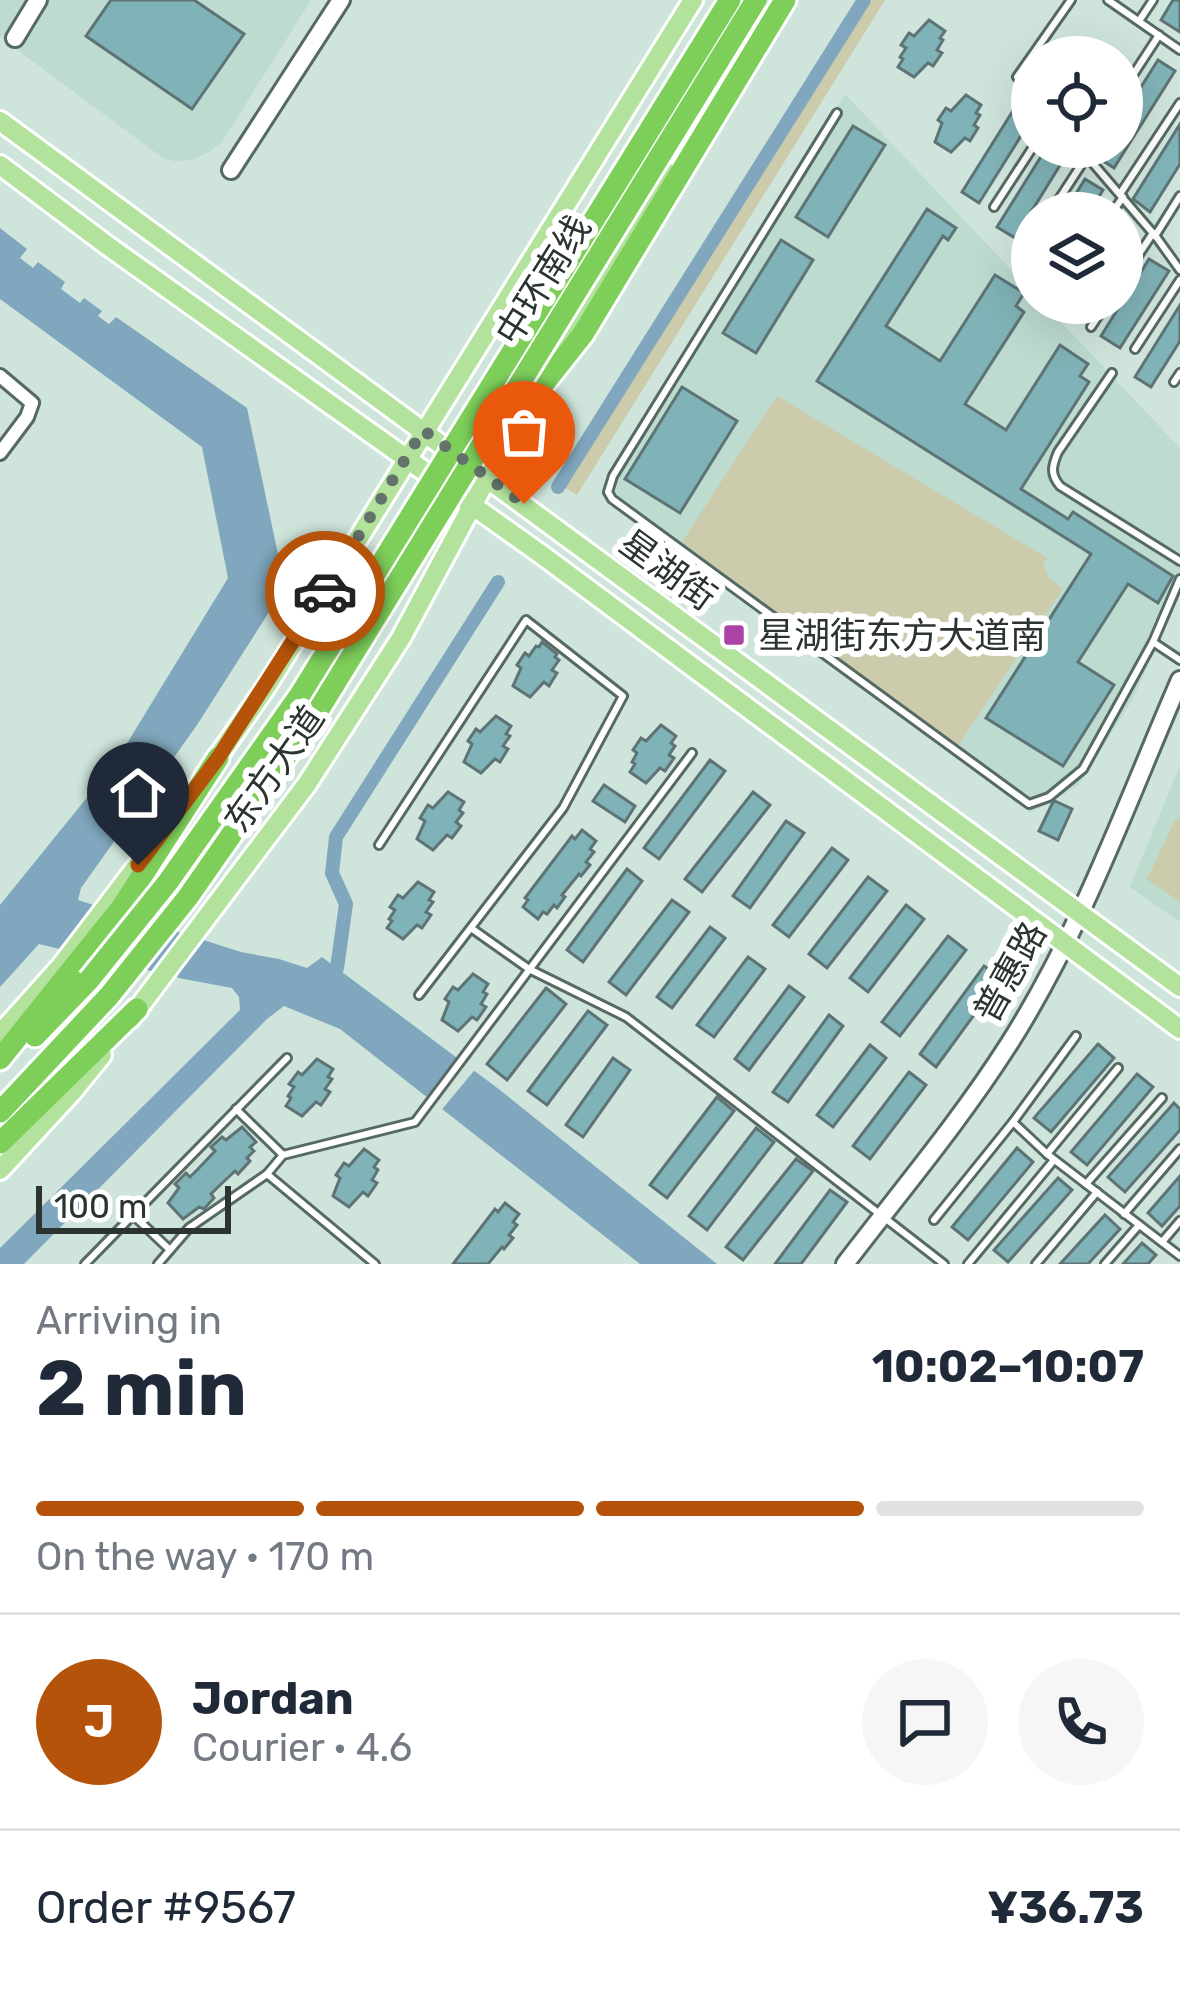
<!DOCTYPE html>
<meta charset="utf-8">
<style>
:root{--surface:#fff;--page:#f6f6f7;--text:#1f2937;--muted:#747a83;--line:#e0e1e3;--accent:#b45309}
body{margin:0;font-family:Rubik,"Noto Sans SC",sans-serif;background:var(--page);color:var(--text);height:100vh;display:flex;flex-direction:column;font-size:45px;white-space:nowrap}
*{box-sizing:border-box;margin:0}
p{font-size:39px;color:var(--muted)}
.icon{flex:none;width:66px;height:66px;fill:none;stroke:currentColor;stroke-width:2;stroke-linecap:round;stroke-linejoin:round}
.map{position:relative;height:1264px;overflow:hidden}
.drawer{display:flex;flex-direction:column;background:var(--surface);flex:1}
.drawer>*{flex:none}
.buttons{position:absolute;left:1011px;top:36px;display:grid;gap:24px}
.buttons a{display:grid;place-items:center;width:132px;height:132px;border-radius:50%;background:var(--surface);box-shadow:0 12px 48px #0002;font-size:60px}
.scale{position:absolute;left:36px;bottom:30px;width:195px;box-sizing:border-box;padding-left:12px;border:6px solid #2b3430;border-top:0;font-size:33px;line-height:42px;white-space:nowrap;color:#2b3430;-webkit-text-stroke:9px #fff;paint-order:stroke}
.pin{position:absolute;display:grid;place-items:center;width:102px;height:102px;color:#fff;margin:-123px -51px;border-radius:50% 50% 50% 0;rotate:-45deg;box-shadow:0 0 12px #0007}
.pin .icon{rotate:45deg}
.courier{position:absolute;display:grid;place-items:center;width:120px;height:120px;margin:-60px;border:9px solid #b45309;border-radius:50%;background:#fff;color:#222;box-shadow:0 3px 15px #0007}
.headline em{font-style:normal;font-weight:700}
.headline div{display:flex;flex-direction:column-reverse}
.headline{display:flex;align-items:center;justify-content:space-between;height:204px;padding:0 36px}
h1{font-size:78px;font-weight:700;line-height:90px}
.bar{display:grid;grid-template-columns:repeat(4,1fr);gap:18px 12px;align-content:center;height:144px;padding:0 36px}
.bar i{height:15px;border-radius:9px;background:var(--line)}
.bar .current{background:var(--accent)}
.bar p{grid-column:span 4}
.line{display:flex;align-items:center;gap:30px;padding:0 36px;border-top:3px solid var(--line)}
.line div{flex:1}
.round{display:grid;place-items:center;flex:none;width:126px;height:126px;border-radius:63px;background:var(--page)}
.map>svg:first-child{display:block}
</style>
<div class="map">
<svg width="1180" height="1264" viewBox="0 0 1180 1264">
<rect width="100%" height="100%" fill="#cfe5dc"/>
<!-- built -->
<g fill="#bddbcf">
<path d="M 0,0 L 311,0 L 222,142 L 209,152 L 193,160 L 174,161 L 163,158 L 0,37 Z"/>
<path d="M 845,94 L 1032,292 L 1032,303 L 1043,303 L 1180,448 L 1180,591 L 1133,699 L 1079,785 L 1031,813 L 606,500 L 603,486 Z"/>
<path d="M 1180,765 L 1180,922 L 1130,887 Z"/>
</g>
<!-- green -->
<g fill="#cccbac">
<path d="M 872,0 L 885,0 L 577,495 L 565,488 Z"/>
<path d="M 777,396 L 1047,558 L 1043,564 L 1049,578 L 1063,589 L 957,747 L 682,542 Z"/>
<path d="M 1180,817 L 1180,902 L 1147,879 L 1175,820 Z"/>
</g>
<!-- water -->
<path fill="#80a7bd" d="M 0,228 L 27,249 L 20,258 L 33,268 L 38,262 L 65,282 L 61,289 L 80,303 L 84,298 L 102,311 L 98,316 L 109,324 L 116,317 L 247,408 L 285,587 L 197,725 L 81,888 L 78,900 L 241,952 L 279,959 L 307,968 L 322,957 L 500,1090 L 717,1264 L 640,1264 L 340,1029 L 284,1006 L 267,1019 L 24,1264 L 0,1264 L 0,1248 L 240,1010 L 239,997 L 232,988 L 184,979 L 39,944 L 0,987 L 0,905 L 115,763 L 228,578 L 202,447 L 0,299 Z"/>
<!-- pier -->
<path fill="#cfe5dc" d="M 462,1054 L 478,1066 L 439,1113 L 423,1101 Z"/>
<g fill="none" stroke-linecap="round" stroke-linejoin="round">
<!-- canal -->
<g stroke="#80a7bd" stroke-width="14">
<path d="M 558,487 L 864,0"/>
<path d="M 337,968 L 346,904 L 332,873 L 336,837 L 498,582"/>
</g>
</g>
<!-- building -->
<g fill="#80b3b7" stroke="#5d7375" stroke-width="3">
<path d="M 111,0 L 194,0 L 244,34 L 192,109 L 86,36 Z"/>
<path d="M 1173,0 L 1180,0 L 1180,32 L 1161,20 Z"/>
<path d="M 929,20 L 945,31 L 940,38 L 943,40 L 937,50 L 942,53 L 933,66 L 928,63 L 914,77 L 898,67 L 903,59 L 900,57 L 906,48 L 901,45 L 909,33 L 914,36 Z"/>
<path d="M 1158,60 L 1175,71 L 1114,168 L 1097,157 L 1103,147 L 1122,147 L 1122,117 Z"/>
<path d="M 966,95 L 981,105 L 976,113 L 980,115 L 974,125 L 978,128 L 970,141 L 965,138 L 951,152 L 935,142 L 942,123 L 938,120 L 946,108 L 951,111 Z"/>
<path d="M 1014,109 L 1031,120 L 979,203 L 962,192 Z"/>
<path d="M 1180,124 L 1180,164 L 1150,212 L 1133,199 Z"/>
<path d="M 853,126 L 885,145 L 828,237 L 796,217 Z"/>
<path d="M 1047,147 L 1056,147 L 1067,154 L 1015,238 L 997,227 Z"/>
<path d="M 1085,179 L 1103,190 L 1089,213 L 1064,213 Z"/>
<path d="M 927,209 L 956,228 L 948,240 L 943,236 L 886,326 L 940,361 L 995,275 L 1024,293 L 1016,306 L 1024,312 L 965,404 L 1006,430 L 1060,345 L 1088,364 L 1080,376 L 1089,382 L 1021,489 L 1068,519 L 1073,512 L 1173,576 L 1158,603 L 1128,584 L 1078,662 L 1114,685 L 1063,766 L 986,718 L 1091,554 L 817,381 Z"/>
<path d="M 781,240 L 813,260 L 756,353 L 723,333 Z"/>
<path d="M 1149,259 L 1169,271 L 1120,348 L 1101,336 Z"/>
<path d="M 1180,305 L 1180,341 L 1151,387 L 1135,377 Z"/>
<path d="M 682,387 L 737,421 L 680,513 L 625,479 Z"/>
<path d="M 542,642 L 557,654 L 555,657 L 559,660 L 552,670 L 557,673 L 549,686 L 544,682 L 530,697 L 513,686 L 521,668 L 517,665 L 525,653 L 529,656 L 536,646 L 539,647 Z"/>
<path d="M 496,716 L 511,726 L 506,734 L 510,736 L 503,746 L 508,749 L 500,762 L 495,759 L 481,773 L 464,762 L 472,744 L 468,741 L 476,729 L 480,732 Z"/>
<path d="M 661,725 L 676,736 L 671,743 L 675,746 L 669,755 L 674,758 L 665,771 L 660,768 L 646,783 L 630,772 L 635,764 L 632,762 L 637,753 L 633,750 L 641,738 L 646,741 Z"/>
<path d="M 710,760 L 725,771 L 659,859 L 644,848 Z"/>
<path d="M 604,785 L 635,806 L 625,822 L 593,801 Z"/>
<path d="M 448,792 L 464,802 L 459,810 L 463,813 L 456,822 L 461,826 L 452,838 L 447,835 L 433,850 L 417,839 L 425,821 L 420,818 L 428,805 L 433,808 Z"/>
<path d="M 753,792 L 770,805 L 702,892 L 685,879 Z"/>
<path d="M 1055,801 L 1072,809 L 1058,840 L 1039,831 L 1052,804 Z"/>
<path d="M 786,821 L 804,833 L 750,908 L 733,896 Z"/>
<path d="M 582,830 L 596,841 L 590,849 L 594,852 L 586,862 L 590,865 L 581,876 L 579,874 L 562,895 L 565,897 L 557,908 L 554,905 L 547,914 L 543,912 L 538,919 L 523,907 L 528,900 L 525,898 L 572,836 L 575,839 Z"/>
<path d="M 832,848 L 848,860 L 789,937 L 773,925 Z"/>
<path d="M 627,869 L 642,881 L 583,962 L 567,950 Z"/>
<path d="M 868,877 L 887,891 L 827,968 L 809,954 Z"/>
<path d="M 418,882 L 434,892 L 429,900 L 433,902 L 426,912 L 431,915 L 422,928 L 417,925 L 403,939 L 387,928 L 392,921 L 389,919 L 395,910 L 390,907 L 398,895 L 403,898 Z"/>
<path d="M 672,900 L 689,912 L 626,995 L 609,982 Z"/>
<path d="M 906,905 L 924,919 L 868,992 L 850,978 Z"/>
<path d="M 710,927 L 725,938 L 672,1008 L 657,997 Z"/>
<path d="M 948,936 L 966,950 L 900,1036 L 882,1022 Z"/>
<path d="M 748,957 L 765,969 L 714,1037 L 697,1025 Z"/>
<path d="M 984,966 L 1001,978 L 936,1067 L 920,1054 Z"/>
<path d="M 473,974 L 488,984 L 483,992 L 487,994 L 481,1004 L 486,1007 L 477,1020 L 472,1017 L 458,1031 L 442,1020 L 449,1002 L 445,999 L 453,987 L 458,990 Z"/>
<path d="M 789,986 L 804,997 L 749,1070 L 735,1059 Z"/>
<path d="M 546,988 L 566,1004 L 507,1080 L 487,1064 Z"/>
<path d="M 588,1011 L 607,1025 L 547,1105 L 528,1091 Z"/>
<path d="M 829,1015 L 843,1026 L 788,1102 L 773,1092 Z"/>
<path d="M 1098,1044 L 1114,1058 L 1051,1132 L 1034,1118 Z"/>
<path d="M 870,1045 L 886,1058 L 833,1127 L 817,1115 Z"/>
<path d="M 613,1058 L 630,1070 L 583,1137 L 566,1125 Z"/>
<path d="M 317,1059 L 333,1069 L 328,1077 L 332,1079 L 325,1089 L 330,1092 L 321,1105 L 316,1102 L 302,1116 L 286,1106 L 291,1098 L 288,1096 L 294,1087 L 289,1084 L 298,1072 L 302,1075 Z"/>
<path d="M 909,1072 L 926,1085 L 870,1159 L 853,1146 Z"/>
<path d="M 1137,1074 L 1153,1087 L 1087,1165 L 1071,1152 Z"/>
<path d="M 717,1097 L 734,1111 L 667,1198 L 650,1185 Z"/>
<path d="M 1174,1103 L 1180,1109 L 1180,1130 L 1125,1192 L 1108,1177 Z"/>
<path d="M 242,1127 L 256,1142 L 250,1147 L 254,1151 L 247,1158 L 250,1161 L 238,1174 L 235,1171 L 218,1187 L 211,1194 L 214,1198 L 204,1209 L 199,1207 L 183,1219 L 168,1203 L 179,1188 L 175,1184 L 186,1173 L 190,1177 L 198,1169 L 215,1151 L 211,1147 L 222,1137 L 226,1140 Z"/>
<path d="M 756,1128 L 774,1142 L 707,1230 L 689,1216 Z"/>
<path d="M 1017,1148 L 1033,1162 L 968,1240 L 952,1227 Z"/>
<path d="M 364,1149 L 379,1160 L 374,1167 L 378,1170 L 372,1180 L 377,1183 L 368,1196 L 363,1192 L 349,1207 L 333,1196 L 340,1178 L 336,1175 L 344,1163 L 349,1166 Z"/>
<path d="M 796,1159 L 813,1171 L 743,1260 L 726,1247 Z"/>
<path d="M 1180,1176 L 1180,1206 L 1162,1226 L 1148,1213 Z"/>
<path d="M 1058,1178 L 1072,1190 L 1008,1262 L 994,1250 Z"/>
<path d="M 830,1190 L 847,1202 L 801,1264 L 775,1264 Z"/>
<path d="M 505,1203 L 519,1214 L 513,1222 L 517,1225 L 509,1235 L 513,1238 L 504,1249 L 502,1247 L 488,1264 L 453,1264 L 495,1209 L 498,1212 Z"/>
<path d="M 1105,1215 L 1120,1229 L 1088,1264 L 1060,1264 Z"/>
<path d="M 1142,1243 L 1156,1255 L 1148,1264 L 1123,1264 Z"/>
</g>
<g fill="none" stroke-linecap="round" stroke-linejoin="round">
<!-- lane casing -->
<g stroke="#566962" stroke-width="12">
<g id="lane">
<path d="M 1108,0 L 1180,50"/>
<path d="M 1139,21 L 1153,0"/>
<path d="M 1122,92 L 1159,35"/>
<path d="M 1032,93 L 1017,77 L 1071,0"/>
<path d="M 837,113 L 613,476 L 608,492 L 612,499 L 1029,804 L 1049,797 L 1083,769 L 1153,642 L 1180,579"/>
<path d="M 1079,147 L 1157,238 L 1180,270"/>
<path d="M 1120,194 L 1180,103"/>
<path d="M 994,207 L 1033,147"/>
<path d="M 1050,213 L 1087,156"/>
<path d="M 1112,213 L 1123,197"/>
<path d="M 1155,236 L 1180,196"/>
<path d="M 1029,247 L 1032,242"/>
<path d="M 1122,280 L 1153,233"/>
<path d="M 1091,327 L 1107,303"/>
<path d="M 1135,349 L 1180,280"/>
<path d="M 1112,373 L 1058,452 C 1052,466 1050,474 1060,486 L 1180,561"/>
<path d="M 1174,382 L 1180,373"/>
<path d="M 1153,642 L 1180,660"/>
<path d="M 379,845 L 526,620 L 623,696 L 563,808 L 419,995"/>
<path d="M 471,928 L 529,969 L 626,1017 L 944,1264"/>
<path d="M 236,1109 L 283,1155"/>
<path d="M 1013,1122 L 1047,1154 L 1180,1256"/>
<path d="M 1047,1154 L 1118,1068"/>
<path d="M 267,1174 L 375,1264"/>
<path d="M 1086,1184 L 1162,1098"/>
<path d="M 1124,1214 L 1180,1149"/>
<path d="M 133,1215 L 287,1058"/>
<path d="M 934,1220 L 1013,1122 L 1076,1036"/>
<path d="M 1162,1242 L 1180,1221"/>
<path d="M 85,1264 L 133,1215 L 170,1250"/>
<path d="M 158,1264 L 189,1228 L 267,1174 L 283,1155 L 415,1122 L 692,753"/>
<path d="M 968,1264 L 1054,1160"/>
<path d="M 1036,1264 L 1097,1192"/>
<path d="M 1105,1264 L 1139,1225"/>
</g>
</g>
<!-- street casing -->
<g stroke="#566962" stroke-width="18">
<path id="street" d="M 0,376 L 32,403 L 27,417 L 0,453"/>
</g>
<!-- secondary casing -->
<g stroke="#566962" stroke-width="22">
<g id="secondary">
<path d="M 15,38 L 38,0"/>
<path d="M 231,170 L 341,0"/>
<path d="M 845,1264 C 900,1192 960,1121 1009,1044 C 1081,931 1127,802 1180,680"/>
</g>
</g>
<!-- primary casing -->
<g stroke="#fff" stroke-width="24">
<g id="primary">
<path d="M 0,121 L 1180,987"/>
<path d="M 0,165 L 108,246 L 542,555 L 1180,1029"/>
<path d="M 557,354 L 668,173"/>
<path d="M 210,768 L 266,687 L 693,0"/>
<path d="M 130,1019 L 307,784 L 401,638 L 530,398"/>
<path d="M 0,1034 L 61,966 L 144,857"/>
<path d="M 0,1170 L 72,1092 L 102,1055"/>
</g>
</g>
<!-- highway casing -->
<g stroke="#fff" stroke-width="27">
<g id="highway">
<path d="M 523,410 L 583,334 L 785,0"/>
<path d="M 35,1036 L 89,980"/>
<path d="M 0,1059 L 122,907 L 218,758"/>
<path d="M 0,1112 L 109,996"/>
<path d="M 0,1143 L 137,1009"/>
</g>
</g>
<!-- lane -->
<use href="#lane" stroke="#fff" stroke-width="6"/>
<!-- street -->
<use href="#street" stroke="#fff" stroke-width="12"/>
<!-- secondary -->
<use href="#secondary" stroke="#fff" stroke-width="16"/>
<!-- primary -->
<use href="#primary" stroke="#b2e29c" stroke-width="18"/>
<!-- highway -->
<use href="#highway" stroke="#7ecf5a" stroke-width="21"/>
<!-- highway-bridge casing -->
<g stroke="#fff" stroke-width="27" stroke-linecap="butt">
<g id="highway-bridge">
<path d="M 89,980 L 168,882 L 300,695 L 730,0"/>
<path d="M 109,996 L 188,897 L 321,706 L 756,0"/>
</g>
</g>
<!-- highway-bridge -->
<use href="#highway-bridge" stroke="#7ecf5a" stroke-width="21"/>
</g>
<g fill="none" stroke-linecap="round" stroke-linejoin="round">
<!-- done -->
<path stroke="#64726c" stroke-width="12" stroke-dasharray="0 21.6" d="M 325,591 L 423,430 L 524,504"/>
<!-- route -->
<path stroke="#b45309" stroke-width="15" d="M 138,865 L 218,758 L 325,591"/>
</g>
<!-- markers -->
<rect fill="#ab43a6" stroke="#fff" stroke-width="4.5" x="722" y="623" width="24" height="24" rx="6"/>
<g text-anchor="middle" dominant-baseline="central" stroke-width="12" stroke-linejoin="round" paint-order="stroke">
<!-- street labels -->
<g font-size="36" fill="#2b3430" stroke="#fff">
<text transform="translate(543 280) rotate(-58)">中环南线</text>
<text transform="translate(668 570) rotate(36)">星湖街</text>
<text transform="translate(274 769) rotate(-55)">东方大道</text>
<text transform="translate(1010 972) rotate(-61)">普惠路</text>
</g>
<!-- poi labels -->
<g font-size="36" fill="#2b3430" stroke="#fff" text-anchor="start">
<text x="758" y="635">星湖街东方大道南</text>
</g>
</g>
</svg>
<div class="buttons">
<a><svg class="icon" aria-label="locate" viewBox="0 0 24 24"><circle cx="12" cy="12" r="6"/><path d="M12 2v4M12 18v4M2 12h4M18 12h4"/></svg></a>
<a><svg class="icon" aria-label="layers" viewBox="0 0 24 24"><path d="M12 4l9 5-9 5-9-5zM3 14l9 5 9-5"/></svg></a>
</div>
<div class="scale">100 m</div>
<div class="pin" style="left:524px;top:504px;background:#ea580c"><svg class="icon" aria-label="bag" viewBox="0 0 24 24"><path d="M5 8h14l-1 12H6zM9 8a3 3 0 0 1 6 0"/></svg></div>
<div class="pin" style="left:138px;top:865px;background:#1f2937"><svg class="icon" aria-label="home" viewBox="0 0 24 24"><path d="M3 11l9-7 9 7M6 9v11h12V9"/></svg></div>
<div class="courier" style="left:325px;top:591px"><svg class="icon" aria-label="car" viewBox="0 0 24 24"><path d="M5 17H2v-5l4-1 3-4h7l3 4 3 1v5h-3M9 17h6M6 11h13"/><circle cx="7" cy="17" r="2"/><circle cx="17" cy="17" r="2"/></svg></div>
</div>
<section class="drawer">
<div class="headline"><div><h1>2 min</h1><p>Arriving in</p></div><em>10:02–10:07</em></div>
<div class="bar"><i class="current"></i><i class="current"></i><i class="current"></i><i></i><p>On the way · 170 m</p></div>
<div class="line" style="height:216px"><b class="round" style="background:var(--accent);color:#fff">J</b><div><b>Jordan</b><p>Courier · 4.6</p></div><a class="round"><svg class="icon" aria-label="chat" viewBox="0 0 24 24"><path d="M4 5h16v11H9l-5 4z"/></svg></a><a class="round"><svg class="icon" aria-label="phone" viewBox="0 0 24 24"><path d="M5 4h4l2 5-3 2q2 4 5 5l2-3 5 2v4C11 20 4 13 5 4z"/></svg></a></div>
<div class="line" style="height:156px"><div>Order #9567</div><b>¥36.73</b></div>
</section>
